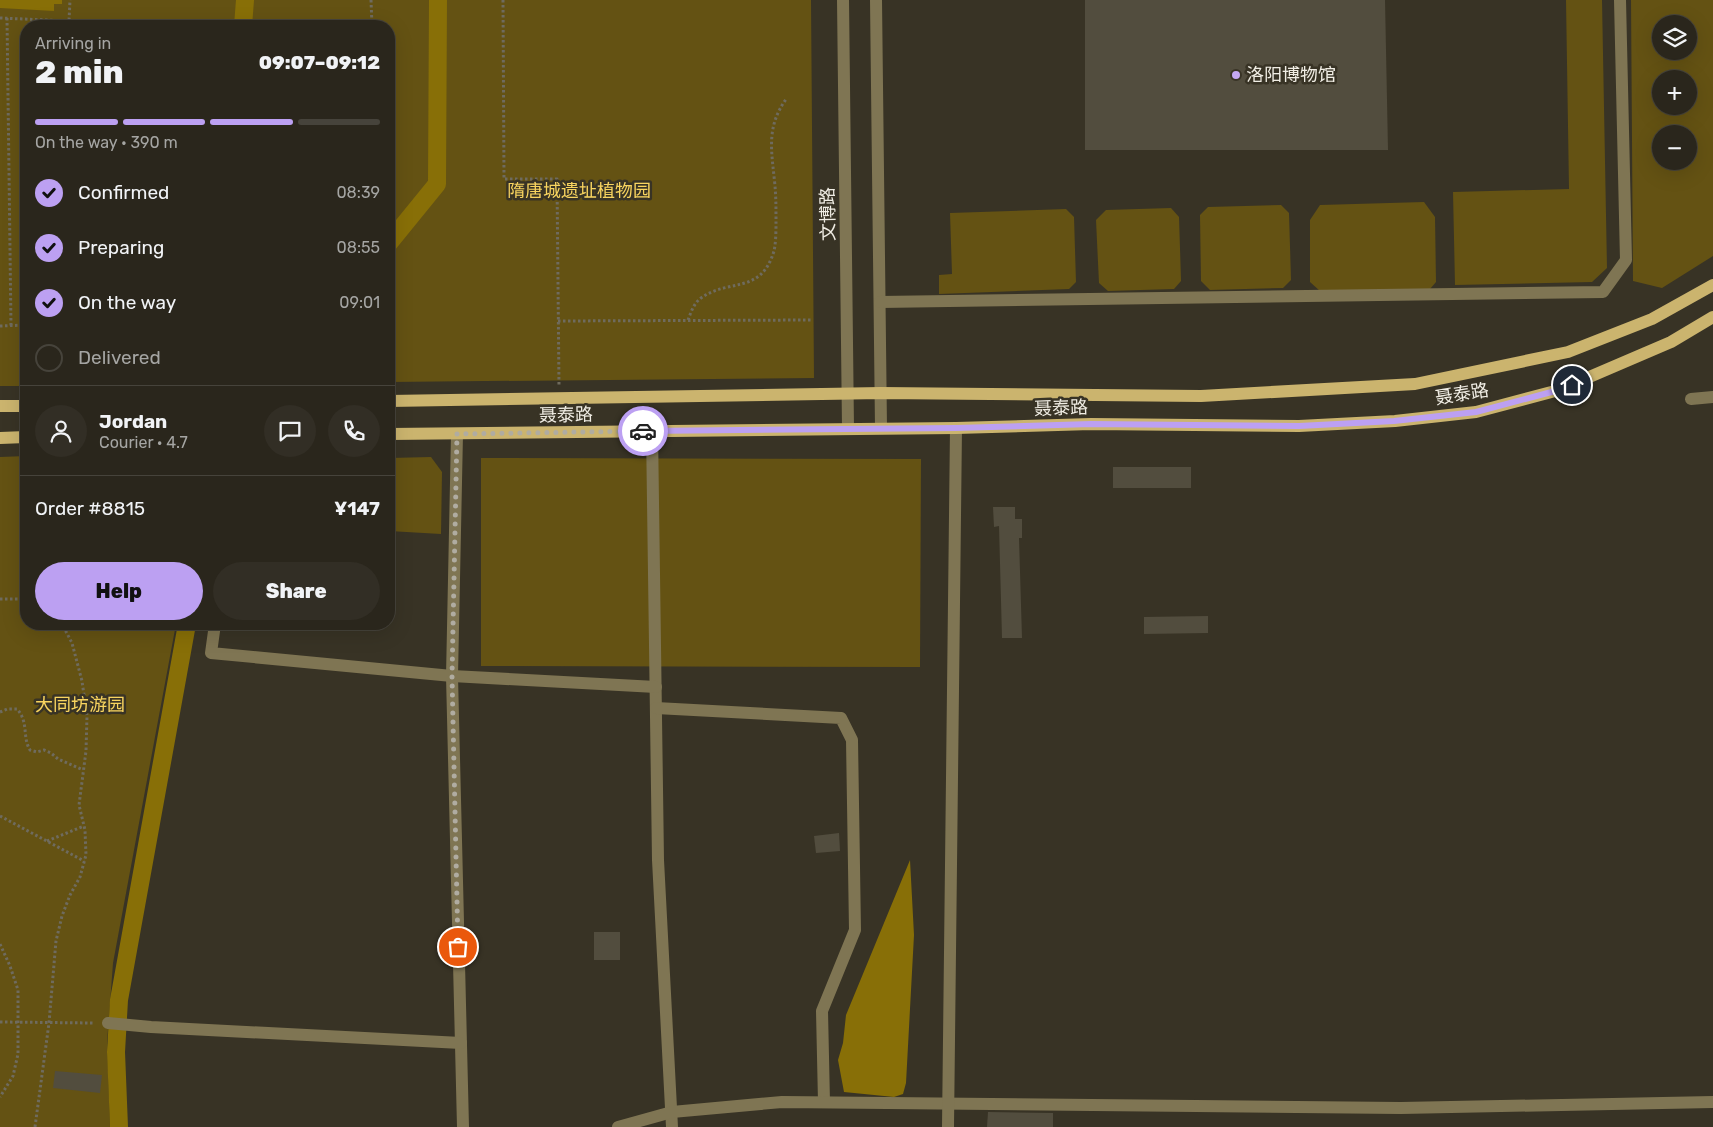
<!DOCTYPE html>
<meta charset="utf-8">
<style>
:root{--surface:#2a261c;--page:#322e25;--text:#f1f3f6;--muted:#a5a5a3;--line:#46433b;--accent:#bca0f2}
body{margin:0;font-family:Rubik,"Noto Sans SC",sans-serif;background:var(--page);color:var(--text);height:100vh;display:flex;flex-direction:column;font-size:19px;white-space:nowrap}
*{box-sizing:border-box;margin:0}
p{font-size:16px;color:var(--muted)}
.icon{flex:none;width:28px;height:28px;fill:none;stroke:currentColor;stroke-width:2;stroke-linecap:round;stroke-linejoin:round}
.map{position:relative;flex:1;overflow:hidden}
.side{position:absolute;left:20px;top:20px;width:375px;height:610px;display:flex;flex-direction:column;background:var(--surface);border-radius:20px;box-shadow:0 5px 20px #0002,0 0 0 1px var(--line)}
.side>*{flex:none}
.tools{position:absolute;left:1652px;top:15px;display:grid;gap:10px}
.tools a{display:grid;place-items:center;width:45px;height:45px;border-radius:50%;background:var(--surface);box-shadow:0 5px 20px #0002,0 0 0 1px var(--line);font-size:25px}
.pin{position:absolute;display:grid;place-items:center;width:42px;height:42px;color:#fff;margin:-21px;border:2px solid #fff;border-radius:50%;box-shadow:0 1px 5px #0007}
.courier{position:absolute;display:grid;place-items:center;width:50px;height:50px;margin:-25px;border:4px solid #bca0f2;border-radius:50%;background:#fff;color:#222;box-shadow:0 1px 6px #0007}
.summary em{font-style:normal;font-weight:800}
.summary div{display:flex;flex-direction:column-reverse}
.summary{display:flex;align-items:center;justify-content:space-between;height:85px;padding:0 15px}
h1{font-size:32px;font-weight:800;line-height:38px}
.bar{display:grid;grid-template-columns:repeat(4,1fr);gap:8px 5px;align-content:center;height:60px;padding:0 15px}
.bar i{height:6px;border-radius:4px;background:var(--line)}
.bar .current{background:var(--accent)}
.bar p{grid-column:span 4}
.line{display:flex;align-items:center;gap:12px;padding:0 15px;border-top:1px solid var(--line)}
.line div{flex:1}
.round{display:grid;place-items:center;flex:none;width:52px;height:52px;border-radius:26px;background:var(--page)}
ol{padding:0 15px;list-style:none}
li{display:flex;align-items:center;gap:15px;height:55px}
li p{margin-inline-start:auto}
li .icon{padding:5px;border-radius:50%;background:var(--accent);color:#111;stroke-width:4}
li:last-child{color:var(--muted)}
li i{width:28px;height:28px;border:2px solid var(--line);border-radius:50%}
.cta{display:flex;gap:10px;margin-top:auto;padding:10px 15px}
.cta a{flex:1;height:58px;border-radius:30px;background:var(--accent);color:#111;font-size:20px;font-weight:800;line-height:58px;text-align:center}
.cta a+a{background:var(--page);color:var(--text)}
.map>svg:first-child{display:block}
</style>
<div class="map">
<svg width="1713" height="1127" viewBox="0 0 1713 1127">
<rect width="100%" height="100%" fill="#383325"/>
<!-- green -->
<g fill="#645213" fill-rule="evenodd">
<path d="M 0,0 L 811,0 L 814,378 L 389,382 L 389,26 L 26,26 L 26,386 L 0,386 Z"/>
<path d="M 1566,0 L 1602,0 L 1607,268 L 1592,282 L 1455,285 L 1453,192 L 1569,189 Z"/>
<path d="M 1631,0 L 1713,0 L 1713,256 L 1662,288 L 1633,281 ZM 1661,24 L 1689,24 L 1689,51 L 1661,51 ZM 1661,79 L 1689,79 L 1689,106 L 1661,106 ZM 1661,134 L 1689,134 L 1689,161 L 1661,161 Z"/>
<path d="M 1424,202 L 1435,217 L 1436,282 L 1430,289 L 1320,291 L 1310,282 L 1310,220 L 1320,205 Z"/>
<path d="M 1281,205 L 1289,213 L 1291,280 L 1283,288 L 1210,290 L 1201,281 L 1200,215 L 1208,207 Z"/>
<path d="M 1171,208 L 1179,217 L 1181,281 L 1174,289 L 1108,291 L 1099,283 L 1096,220 L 1106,210 Z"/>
<path d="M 1066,209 L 1074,217 L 1076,282 L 1069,289 L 939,294 L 939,275 L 952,274 L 950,213 Z"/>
<path d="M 26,456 L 26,624 L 176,624 L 113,963 L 107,1043 L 110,1127 L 0,1127 L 0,457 Z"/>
<path d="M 431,457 L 442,472 L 441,534 L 389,531 L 389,458 Z"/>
<path d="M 481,458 L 921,459 L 920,667 L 481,666 Z"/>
</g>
<!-- water -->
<g fill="#886f07">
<path d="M 0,0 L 62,0 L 62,4 L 54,4 L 54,11 L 0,8 Z"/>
<path d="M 910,860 L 914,935 L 906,1083 L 903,1094 L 894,1097 L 844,1092 L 838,1060 L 843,1043 L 846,1015 Z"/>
</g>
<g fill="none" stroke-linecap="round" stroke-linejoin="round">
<!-- canal -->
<g stroke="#886f07" stroke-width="18">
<path d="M 243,26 L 245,0"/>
<path d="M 389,243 L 437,184 L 438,0"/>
<path d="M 119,1127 L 116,1052 L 119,1000 L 187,624"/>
</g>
</g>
<!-- building -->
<g fill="#524d3e">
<path d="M 1085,0 L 1385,0 L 1388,150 L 1085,150 Z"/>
<rect x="1113" y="467" width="78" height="21"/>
<path d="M 993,507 L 1015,507 L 1015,519 L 1022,519 L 1022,538 L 1019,538 L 1022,638 L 1002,638 L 999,526 L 994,527 Z"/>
<path d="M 1208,616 L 1208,633 L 1144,634 L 1144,617 Z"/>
<path d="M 839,833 L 840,851 L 816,853 L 814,836 Z"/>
<rect x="594" y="932" width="26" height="28"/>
<path d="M 55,1071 L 102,1075 L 100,1093 L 53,1088 Z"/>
<path d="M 988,1112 L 1053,1113 L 1053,1127 L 987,1127 Z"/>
</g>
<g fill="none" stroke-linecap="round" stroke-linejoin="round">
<!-- path -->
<g stroke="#6f6b5e" stroke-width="3" stroke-dasharray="2.5 2.5" stroke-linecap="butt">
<path d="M 371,0 L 372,26"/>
<path d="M 503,0 L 504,179 L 557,179 L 559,387"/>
<path d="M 0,18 L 69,21 L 70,0"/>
<path d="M 7,18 L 11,327"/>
<path d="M 688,320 C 691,312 694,303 701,298 C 729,278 761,295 774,251 C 776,242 776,230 776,221 C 776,209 776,198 775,186 C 772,153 765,127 787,98"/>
<path d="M 558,321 L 813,320"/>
<path d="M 0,326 L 26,325"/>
<path d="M 0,599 L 26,599"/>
<path d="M 0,712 L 7,709 L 17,709 C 29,722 22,737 30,750 L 37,752 L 44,750 L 51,753 L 58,759 L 83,770"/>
<path d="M 0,816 L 84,861"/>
<path d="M 47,841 L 84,826"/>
<path d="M 0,944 L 10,966 L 18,990 L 18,1054 L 13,1076 L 0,1097"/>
<path d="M 0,1022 L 94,1023"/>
<path d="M 35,1127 L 49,1023 L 56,941 L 62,916 L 70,895 L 80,877 L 86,855 L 85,830 L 79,805 L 86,751 L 87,716 L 82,681 L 72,643 L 62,624"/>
</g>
<!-- minor -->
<g stroke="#7f7553" stroke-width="12">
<path d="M 843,0 L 848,428"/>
<path d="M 876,0 L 881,428"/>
<path d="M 880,302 L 1603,292 L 1626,260 L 1620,0"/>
<path d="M 1691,399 L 1713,397"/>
<path d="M 652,430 L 658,860 L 672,1127"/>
<path d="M 457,434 L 452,676 L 463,1127"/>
<path d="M 215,624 L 211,653 L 452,676 L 656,687"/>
<path d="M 656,708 L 841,718 L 852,740 L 855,930 L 822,1011 L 824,1102"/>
<path d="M 108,1023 L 151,1027 L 461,1043"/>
<path d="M 618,1127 L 672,1112 L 782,1102 L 1401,1108 L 1713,1102"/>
<path d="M 948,1127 L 956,428"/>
</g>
<!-- major -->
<g stroke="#cbb46e" stroke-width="12">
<path d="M 389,401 L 881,393 L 1201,396 L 1415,384 L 1568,352 L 1652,319 L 1713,285"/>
<path d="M 0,406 L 26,406"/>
<path d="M 389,434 L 956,428 L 1091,424 L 1299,426 L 1395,421 L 1476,412 L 1559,390 L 1671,342 L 1713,317"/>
<path d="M 0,438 L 26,437"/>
</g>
</g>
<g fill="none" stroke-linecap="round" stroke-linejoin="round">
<!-- done -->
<path stroke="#b0aca1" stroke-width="5" stroke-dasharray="0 9" d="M 458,947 L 452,676 L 457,434 L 643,431"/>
<!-- route -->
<path stroke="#bca0f2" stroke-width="6" d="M 643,431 L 956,428 L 1091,424 L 1299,426 L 1394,421 L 1476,412 L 1559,390 L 1572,385"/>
</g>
<!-- markers -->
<circle fill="#c4a7f1" stroke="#383325" stroke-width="2" cx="1236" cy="75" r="5"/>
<g text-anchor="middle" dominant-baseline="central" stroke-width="5" stroke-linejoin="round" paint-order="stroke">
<!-- poi labels -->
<g font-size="18" fill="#f0ede4" stroke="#383325" text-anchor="start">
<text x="1246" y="75">洛阳博物馆</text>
</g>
<!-- park labels -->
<g font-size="18" fill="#f8d45f" stroke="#383325">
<text x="579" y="191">隋唐城遗址植物园</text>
<text x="80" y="705">大同坊游园</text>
</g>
<!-- street labels -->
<g font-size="18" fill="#f0ede4" stroke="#383325">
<text transform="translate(828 214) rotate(-91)">文博路</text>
<text transform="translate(1462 394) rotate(-9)">聂泰路</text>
<text transform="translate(1061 408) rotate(-2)">聂泰路</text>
<text transform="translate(566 415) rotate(-1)">聂泰路</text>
</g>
</g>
</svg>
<div class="tools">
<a><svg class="icon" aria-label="layers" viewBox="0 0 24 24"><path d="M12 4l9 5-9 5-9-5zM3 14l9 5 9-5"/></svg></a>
<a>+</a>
<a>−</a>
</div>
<div class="pin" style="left:458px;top:947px;background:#ea580c"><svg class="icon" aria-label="bag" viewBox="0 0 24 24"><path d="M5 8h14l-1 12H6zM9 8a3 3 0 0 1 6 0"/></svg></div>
<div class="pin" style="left:1572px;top:385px;background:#1f2937"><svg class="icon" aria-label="home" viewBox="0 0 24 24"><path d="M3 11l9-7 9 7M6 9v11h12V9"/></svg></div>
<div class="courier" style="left:643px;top:431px"><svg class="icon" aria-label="car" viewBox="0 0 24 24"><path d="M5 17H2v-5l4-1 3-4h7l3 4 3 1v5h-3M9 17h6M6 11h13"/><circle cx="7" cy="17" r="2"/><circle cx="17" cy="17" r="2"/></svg></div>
<section class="side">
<div class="summary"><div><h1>2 min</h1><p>Arriving in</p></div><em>09:07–09:12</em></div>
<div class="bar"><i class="current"></i><i class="current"></i><i class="current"></i><i></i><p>On the way · 390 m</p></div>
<ol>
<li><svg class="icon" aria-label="check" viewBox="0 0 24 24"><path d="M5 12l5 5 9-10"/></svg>Confirmed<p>08:39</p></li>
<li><svg class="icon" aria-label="check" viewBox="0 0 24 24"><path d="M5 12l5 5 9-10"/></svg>Preparing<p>08:55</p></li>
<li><svg class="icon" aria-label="check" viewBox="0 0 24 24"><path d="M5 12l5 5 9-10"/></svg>On the way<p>09:01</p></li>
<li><i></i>Delivered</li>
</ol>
<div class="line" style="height:90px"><a class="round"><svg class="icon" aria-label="person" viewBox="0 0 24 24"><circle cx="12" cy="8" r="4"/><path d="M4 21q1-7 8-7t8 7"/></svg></a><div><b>Jordan</b><p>Courier · 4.7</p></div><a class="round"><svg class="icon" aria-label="chat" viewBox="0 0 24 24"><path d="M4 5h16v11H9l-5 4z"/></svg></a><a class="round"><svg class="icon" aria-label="phone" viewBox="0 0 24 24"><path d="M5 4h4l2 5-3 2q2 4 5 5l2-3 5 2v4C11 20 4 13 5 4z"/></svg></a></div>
<div class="line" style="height:65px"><div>Order #8815</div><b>¥147</b></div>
<div class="cta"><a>Help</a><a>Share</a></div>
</section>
</div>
